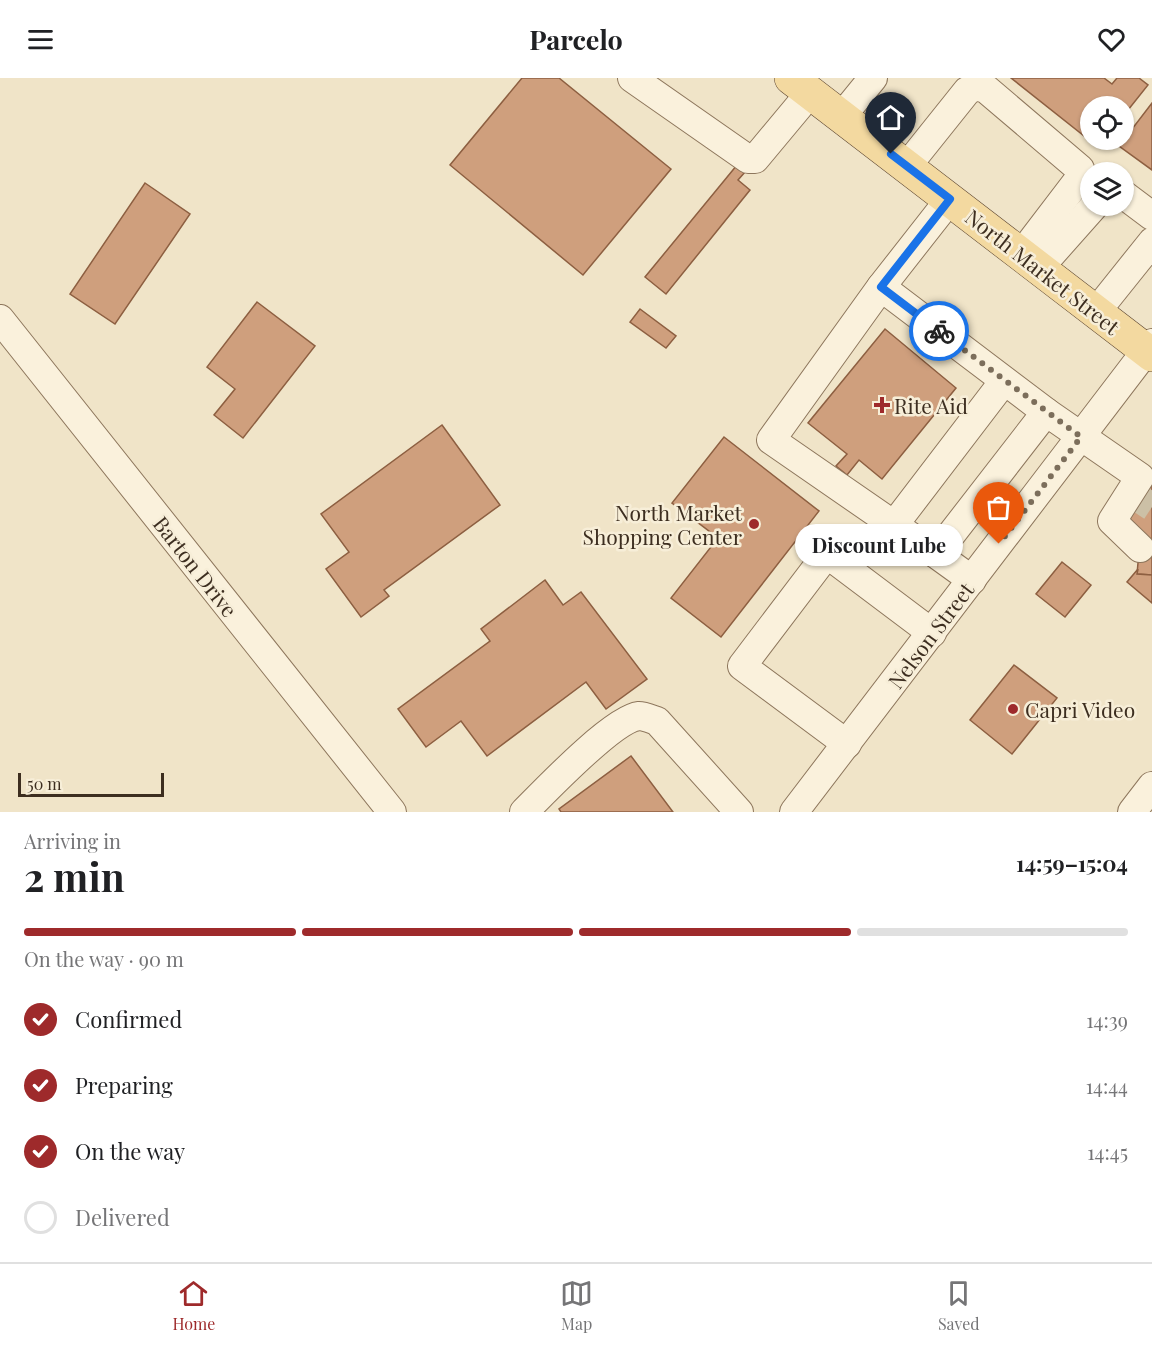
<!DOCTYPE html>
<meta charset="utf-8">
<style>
:root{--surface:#fff;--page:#f6f6f6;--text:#202124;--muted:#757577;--line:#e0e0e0;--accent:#9e2a2b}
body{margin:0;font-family:"Playfair Display",serif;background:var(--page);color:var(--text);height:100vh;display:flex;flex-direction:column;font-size:22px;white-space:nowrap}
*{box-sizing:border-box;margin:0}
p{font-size:20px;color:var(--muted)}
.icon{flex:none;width:33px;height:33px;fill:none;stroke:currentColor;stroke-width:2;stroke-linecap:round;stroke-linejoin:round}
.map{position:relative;height:734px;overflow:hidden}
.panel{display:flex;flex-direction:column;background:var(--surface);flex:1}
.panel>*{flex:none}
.fabs{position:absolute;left:1080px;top:18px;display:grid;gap:12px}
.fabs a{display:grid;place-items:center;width:54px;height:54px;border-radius:50%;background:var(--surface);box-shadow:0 2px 4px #0004;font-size:30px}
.scale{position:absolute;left:18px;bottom:15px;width:146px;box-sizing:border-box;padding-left:6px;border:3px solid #3d2e20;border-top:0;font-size:16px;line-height:21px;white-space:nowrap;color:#3d2e20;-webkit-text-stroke:4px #f7eed8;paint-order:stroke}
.pin{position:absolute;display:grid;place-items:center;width:51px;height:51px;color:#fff;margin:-62px -26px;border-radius:50% 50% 50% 0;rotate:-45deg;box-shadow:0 0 6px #0007}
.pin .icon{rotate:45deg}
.courier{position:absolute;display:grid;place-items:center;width:60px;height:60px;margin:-30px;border:4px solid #1a73e8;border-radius:50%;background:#fff;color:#222;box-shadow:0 2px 8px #0007}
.bubble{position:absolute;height:42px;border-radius:21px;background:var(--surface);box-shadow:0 2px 4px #0004;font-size:20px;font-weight:700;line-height:42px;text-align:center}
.headline em{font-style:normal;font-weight:700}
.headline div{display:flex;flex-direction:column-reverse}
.headline{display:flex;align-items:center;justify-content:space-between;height:102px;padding:0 24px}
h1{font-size:39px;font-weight:700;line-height:45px}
.bar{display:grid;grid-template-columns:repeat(4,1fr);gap:9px 6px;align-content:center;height:72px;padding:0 24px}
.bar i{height:8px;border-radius:4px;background:var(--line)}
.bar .active{background:var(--accent)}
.bar p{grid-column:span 4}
ol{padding:0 24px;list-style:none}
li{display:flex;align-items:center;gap:18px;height:66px}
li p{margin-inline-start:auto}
li .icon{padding:6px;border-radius:50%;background:var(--accent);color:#fff;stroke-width:4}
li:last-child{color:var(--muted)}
li i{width:33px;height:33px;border:3px solid var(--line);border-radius:50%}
header{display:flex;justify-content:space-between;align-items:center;height:78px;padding:0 24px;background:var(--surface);font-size:27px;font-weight:700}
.tab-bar{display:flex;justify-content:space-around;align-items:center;height:84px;border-top:2px solid var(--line);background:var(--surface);font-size:16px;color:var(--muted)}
.tab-bar a{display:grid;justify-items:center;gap:3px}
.tab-bar .active{color:var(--accent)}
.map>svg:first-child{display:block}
</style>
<header><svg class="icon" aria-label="menu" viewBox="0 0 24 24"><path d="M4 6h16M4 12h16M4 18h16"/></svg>Parcelo<svg class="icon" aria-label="heart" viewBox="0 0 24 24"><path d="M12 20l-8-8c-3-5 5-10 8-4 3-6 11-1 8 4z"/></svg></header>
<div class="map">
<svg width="1152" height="734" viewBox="0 0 1152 734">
<rect width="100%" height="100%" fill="#f0e4c8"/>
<!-- building -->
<g fill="#cf9f7d" stroke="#8d5f41" stroke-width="1.5">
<path d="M 522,0 L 559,0 L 671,91 L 583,197 L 450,87 Z"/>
<path d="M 1011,0 L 1104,0 L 1112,6 L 1117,0 L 1139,0 L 1148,7 L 1124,37 L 1124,28 L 1090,28 L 1090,62 L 1104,62 L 1098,69 Z"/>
<path d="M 1152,25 L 1152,92 L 1119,68 Z"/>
<path d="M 737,87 L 746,93 L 738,102 L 750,112 L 666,216 L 645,199 Z"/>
<path d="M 145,105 L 190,136 L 115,246 L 70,216 Z"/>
<path d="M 257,224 L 315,268 L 243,360 L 214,337 L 235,311 L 207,289 Z"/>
<path d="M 640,231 L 676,258 L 666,270 L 630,244 Z"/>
<path d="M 885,251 L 956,310 L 882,401 L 859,382 L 847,397 L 836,388 L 847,376 L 808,345 Z"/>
<path d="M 442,347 L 500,427 L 384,512 L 389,518 L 361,539 L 326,491 L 349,474 L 321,436 Z"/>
<path d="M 724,359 L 819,433 L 721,559 L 671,520 L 718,460 L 672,425 Z"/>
<path d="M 1152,406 L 1152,497 L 1137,496 L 1141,452 L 1125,440 Z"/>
<path d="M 1062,484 L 1091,507 L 1065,539 L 1036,516 Z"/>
<path d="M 1138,491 L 1137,496 L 1152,497 L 1152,525 L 1127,504 Z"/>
<path d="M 545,502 L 563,527 L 581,514 L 647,601 L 606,631 L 586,604 L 487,678 L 461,643 L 426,669 L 398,631 L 490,563 L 481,551 Z"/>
<path d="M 1014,587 L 1057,620 L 1012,676 L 970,642 Z"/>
<path d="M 631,678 L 673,734 L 561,734 L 559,731 Z"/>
</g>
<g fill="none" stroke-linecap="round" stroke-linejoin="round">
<!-- minor-tunnel -->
<path stroke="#ccc0a6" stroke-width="28" stroke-dasharray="28 14" stroke-linecap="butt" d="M 1140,421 L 1152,429"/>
<!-- minor casing -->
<g stroke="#8d765c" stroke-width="30">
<g id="minor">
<path d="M 632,0 L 748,81 L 755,81 L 810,15"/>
<path d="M 842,38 L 873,0"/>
<path d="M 907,88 L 967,13 L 976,8 L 986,11 L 1080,91 L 1082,97 L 1021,177"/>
<path d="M 1124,117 L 1152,138"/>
<path d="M 950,121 L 881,209 L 1046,334"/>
<path d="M 1039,190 L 1094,128"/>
<path d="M 881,209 L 771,362 L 936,476"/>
<path d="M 1096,234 L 1152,164"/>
<path d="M 0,241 L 392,734"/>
<path d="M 894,447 L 1004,303"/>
<path d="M 972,502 L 936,476 L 1046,334 L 1140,399 L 1112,443 L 1140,470"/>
<path d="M 847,666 L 742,588 L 827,476 L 932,555"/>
<path d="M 524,734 C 544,714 613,641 639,638 C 644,638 651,641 657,643 L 739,734"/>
<path d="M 794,734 L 1152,265"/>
<path d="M 1132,734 L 1152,708"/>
</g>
</g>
<!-- major casing -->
<g stroke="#5b4430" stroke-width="34">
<path id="major" d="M 791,0 L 1152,277"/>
</g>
<!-- minor -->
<use href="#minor" stroke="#faf1dc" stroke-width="28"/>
<!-- major -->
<use href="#major" stroke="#f3d9a0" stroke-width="33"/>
</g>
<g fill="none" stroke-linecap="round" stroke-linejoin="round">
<!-- done -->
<path stroke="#7c6e5b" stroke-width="6" stroke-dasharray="0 10.8" d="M 939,253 L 1081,359 L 999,466"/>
<!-- route -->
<path stroke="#1a73e8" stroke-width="8" d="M 891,76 L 950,121 L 881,209 L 939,253"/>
</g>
<!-- markers -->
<g fill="#9e2a2b" stroke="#f7eed8" stroke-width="2">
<path d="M879 318h6v6h6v6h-6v6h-6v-6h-6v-6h6z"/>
<circle cx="754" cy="446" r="6"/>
<circle cx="1013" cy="631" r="6"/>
</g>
<g text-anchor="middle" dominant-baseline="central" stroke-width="5" stroke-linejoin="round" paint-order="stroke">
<!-- street labels -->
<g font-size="21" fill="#3d2e20" stroke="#f7eed8">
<text transform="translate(1043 193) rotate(38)">North Market Street</text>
<text transform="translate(196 488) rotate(52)">Barton Drive</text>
<text transform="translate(930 557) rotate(-53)">Nelson Street</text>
</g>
<!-- poi labels -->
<g font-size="21" fill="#3d2e20" stroke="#f7eed8" text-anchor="start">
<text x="894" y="327">Rite Aid</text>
<text x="742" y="434" text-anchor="end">North Market<tspan x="742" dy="24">Shopping Center</tspan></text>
<text x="1025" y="631">Capri Video</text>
</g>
</g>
</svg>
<div class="fabs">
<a><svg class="icon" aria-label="locate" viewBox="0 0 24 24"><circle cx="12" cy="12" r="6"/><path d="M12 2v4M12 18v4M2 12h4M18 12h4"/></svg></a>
<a><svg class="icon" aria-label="layers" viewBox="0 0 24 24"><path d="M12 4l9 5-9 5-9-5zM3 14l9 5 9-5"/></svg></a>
</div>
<div class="scale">50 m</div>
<div class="pin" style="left:999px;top:466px;background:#ea580c"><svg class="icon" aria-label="bag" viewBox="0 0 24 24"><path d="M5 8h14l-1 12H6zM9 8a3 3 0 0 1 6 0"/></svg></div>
<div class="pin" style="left:891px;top:76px;background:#1f2937"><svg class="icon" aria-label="home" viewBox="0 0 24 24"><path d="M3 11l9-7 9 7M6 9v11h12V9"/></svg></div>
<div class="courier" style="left:939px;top:253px"><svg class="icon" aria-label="bike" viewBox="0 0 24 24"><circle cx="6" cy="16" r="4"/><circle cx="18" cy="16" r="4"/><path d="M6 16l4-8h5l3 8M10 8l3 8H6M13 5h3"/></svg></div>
<div class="bubble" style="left:795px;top:446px;width:168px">Discount Lube</div>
</div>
<section class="panel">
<div class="headline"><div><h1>2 min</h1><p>Arriving in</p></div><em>14:59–15:04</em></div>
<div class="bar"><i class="active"></i><i class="active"></i><i class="active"></i><i></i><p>On the way · 90 m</p></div>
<ol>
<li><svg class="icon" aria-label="check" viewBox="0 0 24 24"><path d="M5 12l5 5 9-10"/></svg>Confirmed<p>14:39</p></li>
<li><svg class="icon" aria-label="check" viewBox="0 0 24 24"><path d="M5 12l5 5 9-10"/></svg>Preparing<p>14:44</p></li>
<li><svg class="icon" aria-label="check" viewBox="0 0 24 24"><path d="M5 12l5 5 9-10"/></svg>On the way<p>14:45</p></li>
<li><i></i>Delivered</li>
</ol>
</section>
<nav class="tab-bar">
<a class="active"><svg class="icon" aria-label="home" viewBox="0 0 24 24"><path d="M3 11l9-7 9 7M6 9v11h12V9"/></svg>Home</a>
<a><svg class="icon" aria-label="map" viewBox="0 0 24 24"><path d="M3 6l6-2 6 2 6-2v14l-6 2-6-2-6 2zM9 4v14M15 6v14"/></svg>Map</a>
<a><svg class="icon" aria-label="saved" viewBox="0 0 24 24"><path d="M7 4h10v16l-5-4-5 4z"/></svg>Saved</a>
</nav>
